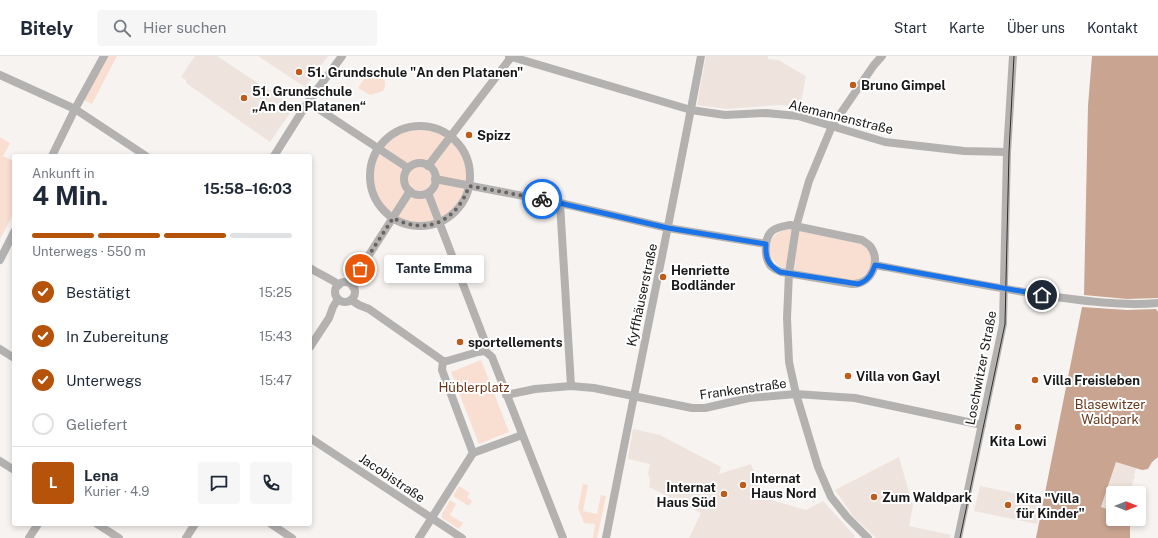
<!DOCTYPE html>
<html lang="de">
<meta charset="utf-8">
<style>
:root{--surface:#fff;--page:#f6f6f7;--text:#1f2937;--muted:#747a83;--line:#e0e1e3;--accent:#b45309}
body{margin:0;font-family:"Public Sans",sans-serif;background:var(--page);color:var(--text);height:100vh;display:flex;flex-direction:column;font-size:15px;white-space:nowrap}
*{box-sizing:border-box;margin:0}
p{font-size:13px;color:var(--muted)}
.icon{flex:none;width:22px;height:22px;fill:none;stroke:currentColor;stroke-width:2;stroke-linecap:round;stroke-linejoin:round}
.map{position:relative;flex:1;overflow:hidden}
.details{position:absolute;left:12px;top:98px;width:300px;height:372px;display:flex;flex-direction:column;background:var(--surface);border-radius:4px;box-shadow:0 2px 6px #0003}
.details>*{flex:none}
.needle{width:26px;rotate:90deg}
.fabs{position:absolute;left:1106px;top:430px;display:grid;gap:8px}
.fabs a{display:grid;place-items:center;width:40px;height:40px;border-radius:4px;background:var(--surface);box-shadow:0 2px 6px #0003;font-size:20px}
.pin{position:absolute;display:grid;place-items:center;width:34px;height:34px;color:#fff;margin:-17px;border:2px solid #fff;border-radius:50%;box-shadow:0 1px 4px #0007}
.courier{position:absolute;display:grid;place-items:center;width:40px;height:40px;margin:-20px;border:3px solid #1a73e8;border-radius:50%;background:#fff;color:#222;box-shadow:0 1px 5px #0007}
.bubble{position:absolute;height:28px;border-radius:4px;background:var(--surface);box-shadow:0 2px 6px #0003;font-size:13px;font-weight:700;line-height:28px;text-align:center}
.summary em{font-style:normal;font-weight:700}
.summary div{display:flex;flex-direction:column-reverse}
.summary{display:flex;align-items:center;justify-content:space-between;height:68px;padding:0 20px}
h1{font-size:26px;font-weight:700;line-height:30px}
.bar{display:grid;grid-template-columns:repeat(4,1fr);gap:6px 4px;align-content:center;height:48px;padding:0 20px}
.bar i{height:5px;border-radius:3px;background:var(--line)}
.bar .on{background:var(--accent)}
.bar p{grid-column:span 4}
.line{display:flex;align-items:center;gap:10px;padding:0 20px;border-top:1px solid var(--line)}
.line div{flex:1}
.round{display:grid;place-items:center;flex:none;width:42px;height:42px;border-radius:4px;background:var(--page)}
ol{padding:0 20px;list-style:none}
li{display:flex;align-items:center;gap:12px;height:44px}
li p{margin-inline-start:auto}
li .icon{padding:4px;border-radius:50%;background:var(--accent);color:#fff;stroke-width:4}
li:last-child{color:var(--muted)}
li i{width:22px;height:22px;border:2px solid var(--line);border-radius:50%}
header{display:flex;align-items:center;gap:24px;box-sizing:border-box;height:56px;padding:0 20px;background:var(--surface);border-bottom:1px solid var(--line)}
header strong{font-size:19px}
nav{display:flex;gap:22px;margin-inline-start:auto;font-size:14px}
.search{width:280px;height:36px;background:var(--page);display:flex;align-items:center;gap:10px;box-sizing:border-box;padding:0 14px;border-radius:4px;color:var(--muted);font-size:15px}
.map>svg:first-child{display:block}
</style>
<header>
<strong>Bitely</strong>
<div class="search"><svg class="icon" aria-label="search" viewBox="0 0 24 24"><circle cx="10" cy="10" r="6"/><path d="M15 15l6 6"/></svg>Hier suchen</div>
<nav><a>Start</a><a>Karte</a><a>Über uns</a><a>Kontakt</a></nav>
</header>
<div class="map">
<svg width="1158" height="482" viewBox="0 0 1158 482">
<rect width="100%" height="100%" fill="#f7f3f1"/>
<!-- built -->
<g fill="#eee3dd">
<path d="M 195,0 L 217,0 L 294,51 L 270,86 L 186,27 L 186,24 L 181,21 Z"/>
<path d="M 258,0 L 328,0 L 305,31 Z"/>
<path d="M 706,0 L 768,0 L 768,3 L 779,4 L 785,8 L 806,20 L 800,51 L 779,49 L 726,53 L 697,49 Z"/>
<path d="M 633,373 L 660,379 L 721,411 L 719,418 L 751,408 L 762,438 L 757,440 L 806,454 L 823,445 L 855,480 L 854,482 L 689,482 L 701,457 L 649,431 L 650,424 L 648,417 L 650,408 L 628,403 Z"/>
<path d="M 899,401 L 913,450 L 909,470 L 951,479 L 950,482 L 876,482 L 853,460 L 835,434 Z"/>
<path d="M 1116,406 L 1136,412 L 1134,420 L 1135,420 L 1129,437 L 1113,437 L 1113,455 L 1101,452 Z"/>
<path d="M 980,430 L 1042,443 L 1037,468 L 974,455 Z"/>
</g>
<!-- green -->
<g fill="#f9dfd1">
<path d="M 107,0 L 117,0 L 92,48 L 84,44 Z"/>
<path d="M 370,14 L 377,18 L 385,25 L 385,31 L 383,35 L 370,39 L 358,32 Z"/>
<circle cx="421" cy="120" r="48"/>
<path d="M 0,81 L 10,87 L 3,100 L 14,105 L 14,157 L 0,183 Z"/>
<path d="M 789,173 L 860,187 C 879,197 872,219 854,225 L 781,211 C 762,199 767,176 789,173 Z"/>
<path d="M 481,304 L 509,376 L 479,388 L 451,316 Z"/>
<path d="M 583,428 L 588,429 L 583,455 L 597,458 L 601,439 L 606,440 L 597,482 L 593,482 L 595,468 L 584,467 L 578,452 Z"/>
<path d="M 459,430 L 470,437 L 467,441 L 472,445 L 469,450 L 453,440 Z"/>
<path d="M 450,444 L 456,448 L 450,459 L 463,467 L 459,473 L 442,462 L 442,458 Z"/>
</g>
<!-- forest -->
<g fill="#c9a491">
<path d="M 1092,0 L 1158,0 L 1158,242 L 1127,243 L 1084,239 L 1088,50 Z"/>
<path d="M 1082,251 L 1127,254 L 1156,253 L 1158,256 L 1158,401 L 1152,406 L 1148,413 L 1142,414 L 1116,406 L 1101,451 L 1113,455 L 1113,463 L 1130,463 L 1130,482 L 1036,482 Z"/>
</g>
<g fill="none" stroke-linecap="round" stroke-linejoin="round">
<!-- minor -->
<g stroke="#b4b2b1" stroke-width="8">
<path d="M 509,0 L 691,54 L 725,59 L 766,57 L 798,60 L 885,86 L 964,95 L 1007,96"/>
<path d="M 0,19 L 75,53 L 146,100"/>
<path d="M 308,46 L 408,112"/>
<circle cx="420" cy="120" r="50"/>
<path d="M 52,100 L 75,53 L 104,0"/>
<path d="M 274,100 L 308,46 L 342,0"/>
<circle cx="420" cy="123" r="16"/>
<path d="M 428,110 L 512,0"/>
<path d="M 435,123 L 560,147 L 668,172 L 766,188"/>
<path d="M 428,137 L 484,283 L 486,288 L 485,295"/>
<path d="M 560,147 L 571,330"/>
<path d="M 790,169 L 862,184 C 865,186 868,188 870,190 C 882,205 871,229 852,228 L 781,216 C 777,214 772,212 770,209 C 764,200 764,182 772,175 C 777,171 784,170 790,169 Z"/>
<path d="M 0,204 L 14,176"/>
<path d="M 875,209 C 933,220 990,231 1049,240 C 1085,245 1121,250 1158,247"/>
<path d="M 310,212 C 319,218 330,222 339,229"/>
<circle cx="345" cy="236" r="10"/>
<path d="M 353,231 L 360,213 L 410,135"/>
<path d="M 351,244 L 359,249 L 369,253 L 443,305"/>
<path d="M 310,291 L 329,262 L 333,251 L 338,243"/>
<path d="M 0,293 L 14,302"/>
<path d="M 485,295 L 492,301 L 563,482"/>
<path d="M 443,305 L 442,314 L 473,397 L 522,379"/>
<path d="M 443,305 L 447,305 L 478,296 L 485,295"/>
<path d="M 506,339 L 535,333 L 571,330 L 594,332 L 692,352 L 705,352 L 749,342 L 796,338 L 855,342 L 982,369"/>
<path d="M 310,382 L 462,482"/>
<path d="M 0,405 L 14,414"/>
<path d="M 97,468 L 119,482"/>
<path d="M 271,468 L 292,482"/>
<path d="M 29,482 L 38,468"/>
<path d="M 186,482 L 195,468"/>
<path d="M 419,482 L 473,397"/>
<path d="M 606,482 C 637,321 671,161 701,0"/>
<path d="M 868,482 L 847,461 L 831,441 L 818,411 L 796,338 L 789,306 L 787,262 L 789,217 L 796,171 L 809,125 L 832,70 L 874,9 L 882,0"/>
<path d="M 958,482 L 1003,268 L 1007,96 L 1013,0"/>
</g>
<!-- tram -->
<path stroke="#302f2e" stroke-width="1" d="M 960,482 L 1005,268 L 1009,96 L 1014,0"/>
</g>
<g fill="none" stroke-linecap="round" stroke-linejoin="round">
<!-- done -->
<path stroke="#676564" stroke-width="4" stroke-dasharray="0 7.2" d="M 360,213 L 393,162 C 427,180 457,165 469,130 L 542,143"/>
<!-- route -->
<path stroke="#1a73e8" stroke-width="5" d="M 542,143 L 668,172 L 766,188 C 765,202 768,209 780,216 L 858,228 C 868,225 872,218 875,209 L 1042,239"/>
</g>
<!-- markers -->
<g fill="#bd5d1b" stroke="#fff" stroke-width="1.5">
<circle cx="299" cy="16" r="4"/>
<circle cx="853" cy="29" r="4"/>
<circle cx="244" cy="42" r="4"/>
<circle cx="469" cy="79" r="4"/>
<circle cx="663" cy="221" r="4"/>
<circle cx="460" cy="286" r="4"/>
<circle cx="848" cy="320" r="4"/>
<circle cx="1035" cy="324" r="4"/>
<circle cx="1018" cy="371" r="4"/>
<circle cx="743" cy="429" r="4"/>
<circle cx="724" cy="438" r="4"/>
<circle cx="874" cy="441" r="4"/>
<circle cx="1008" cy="449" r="4"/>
</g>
<g text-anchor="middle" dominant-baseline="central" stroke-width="4" stroke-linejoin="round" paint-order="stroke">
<!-- poi labels -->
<g font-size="13" font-weight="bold" fill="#191818" stroke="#fff" text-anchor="start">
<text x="307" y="16">51. Grundschule "An den Platanen"</text>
<text x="861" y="29">Bruno Gimpel</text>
<text x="252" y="35">51. Grundschule<tspan x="252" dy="15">„An den Platanen“</tspan></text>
<text x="477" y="79">Spizz</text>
<text x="671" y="214">Henriette<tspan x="671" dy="15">Bodländer</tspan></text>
<text x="468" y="286">sportellements</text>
<text x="856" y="320">Villa von Gayl</text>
<text x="1043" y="324">Villa Freisleben</text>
<text x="1018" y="385" text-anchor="middle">Kita Lowi</text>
<text x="751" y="422">Internat<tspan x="751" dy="15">Haus Nord</tspan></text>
<text x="716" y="431" text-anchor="end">Internat<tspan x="716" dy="15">Haus Süd</tspan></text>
<text x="882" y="441">Zum Waldpark</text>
<text x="1016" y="442">Kita "Villa<tspan x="1016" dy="15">für Kinder"</tspan></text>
</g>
<!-- street labels -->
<g font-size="13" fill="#191818" stroke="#fff">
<text transform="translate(841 61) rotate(14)">Alemannenstraße</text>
<text transform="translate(642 239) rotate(-78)">Kyffhäuserstraße</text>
<text transform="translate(981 312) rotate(-79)">Loschwitzer Straße</text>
<text transform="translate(743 333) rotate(-8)">Frankenstraße</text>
<text transform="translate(392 422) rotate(34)">Jacobistraße</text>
</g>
<!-- park labels -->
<g font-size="13" fill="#68371a" stroke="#fff">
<text x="474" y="331">Hüblerplatz</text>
<text x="1110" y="348">Blasewitzer<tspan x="1110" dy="15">Waldpark</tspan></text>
</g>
</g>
</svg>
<div class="fabs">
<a><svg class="needle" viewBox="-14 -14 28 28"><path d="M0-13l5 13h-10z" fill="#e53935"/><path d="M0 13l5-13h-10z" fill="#747a83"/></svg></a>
</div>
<div class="pin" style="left:360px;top:213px;background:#ea580c"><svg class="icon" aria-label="bag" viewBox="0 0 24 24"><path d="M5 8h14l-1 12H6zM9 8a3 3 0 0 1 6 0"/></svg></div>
<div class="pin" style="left:1042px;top:239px;background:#1f2937"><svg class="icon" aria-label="home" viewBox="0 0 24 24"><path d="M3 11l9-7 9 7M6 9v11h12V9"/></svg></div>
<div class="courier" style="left:542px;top:143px"><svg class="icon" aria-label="bike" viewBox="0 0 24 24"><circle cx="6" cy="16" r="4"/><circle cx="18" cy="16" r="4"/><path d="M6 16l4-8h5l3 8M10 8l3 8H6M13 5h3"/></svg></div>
<div class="bubble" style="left:384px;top:199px;width:100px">Tante Emma</div>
<section class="details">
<div class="summary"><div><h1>4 Min.</h1><p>Ankunft in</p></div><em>15:58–16:03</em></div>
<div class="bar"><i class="on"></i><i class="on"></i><i class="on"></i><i></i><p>Unterwegs · 550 m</p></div>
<ol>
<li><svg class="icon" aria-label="check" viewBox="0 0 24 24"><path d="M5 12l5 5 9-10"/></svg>Bestätigt<p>15:25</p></li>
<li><svg class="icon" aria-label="check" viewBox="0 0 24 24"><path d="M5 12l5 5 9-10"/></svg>In Zubereitung<p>15:43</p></li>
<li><svg class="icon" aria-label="check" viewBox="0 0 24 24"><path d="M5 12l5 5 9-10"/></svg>Unterwegs<p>15:47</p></li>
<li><i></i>Geliefert</li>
</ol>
<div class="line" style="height:72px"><b class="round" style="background:var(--accent);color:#fff">L</b><div><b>Lena</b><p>Kurier · 4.9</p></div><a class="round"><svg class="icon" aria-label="chat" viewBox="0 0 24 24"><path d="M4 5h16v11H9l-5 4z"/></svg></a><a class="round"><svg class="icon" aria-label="phone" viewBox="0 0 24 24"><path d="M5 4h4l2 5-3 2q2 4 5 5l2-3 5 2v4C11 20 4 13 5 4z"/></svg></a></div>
</section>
</div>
